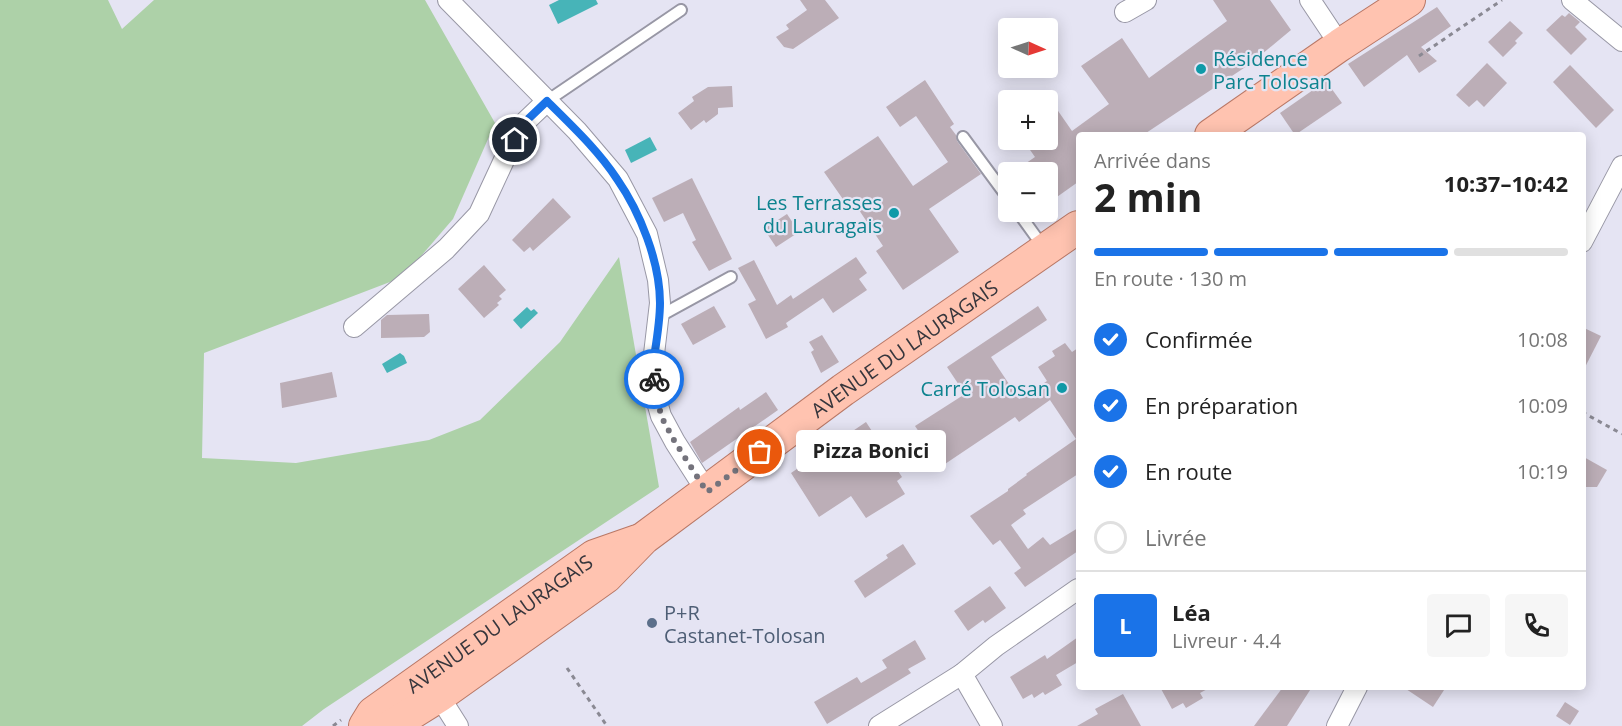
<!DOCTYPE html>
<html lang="fr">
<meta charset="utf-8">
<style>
:root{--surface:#fff;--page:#f6f6f6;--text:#222;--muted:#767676;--line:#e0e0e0;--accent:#1a73e8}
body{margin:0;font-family:"Open Sans",sans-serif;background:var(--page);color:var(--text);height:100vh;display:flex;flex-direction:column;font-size:22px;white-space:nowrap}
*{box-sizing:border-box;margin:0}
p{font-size:20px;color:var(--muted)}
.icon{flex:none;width:33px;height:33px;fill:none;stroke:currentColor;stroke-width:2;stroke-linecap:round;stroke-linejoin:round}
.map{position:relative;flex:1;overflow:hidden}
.panel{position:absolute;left:1076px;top:132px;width:510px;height:558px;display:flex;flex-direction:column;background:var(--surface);border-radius:6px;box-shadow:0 3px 15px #0003}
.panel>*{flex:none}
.needle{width:39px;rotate:93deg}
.buttons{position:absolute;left:998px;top:18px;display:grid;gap:12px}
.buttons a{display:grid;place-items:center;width:60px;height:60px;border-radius:6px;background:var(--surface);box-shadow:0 3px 15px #0003;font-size:30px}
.pin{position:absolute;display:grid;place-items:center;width:51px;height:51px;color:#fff;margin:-26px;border:3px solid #fff;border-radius:50%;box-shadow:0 2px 6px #0007}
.courier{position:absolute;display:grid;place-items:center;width:60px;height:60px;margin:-30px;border:4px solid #1a73e8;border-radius:50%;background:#fff;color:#222;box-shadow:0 2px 8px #0007}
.bubble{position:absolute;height:42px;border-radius:6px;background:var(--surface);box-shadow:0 3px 15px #0003;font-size:20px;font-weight:700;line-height:42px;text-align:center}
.headline em{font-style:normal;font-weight:700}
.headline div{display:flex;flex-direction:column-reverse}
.headline{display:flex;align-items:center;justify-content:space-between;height:102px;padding:0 18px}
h1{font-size:39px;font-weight:700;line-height:45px}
.bar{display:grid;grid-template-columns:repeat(4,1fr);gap:9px 6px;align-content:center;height:72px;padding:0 18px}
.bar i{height:8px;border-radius:4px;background:var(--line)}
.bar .active{background:var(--accent)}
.bar p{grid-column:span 4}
.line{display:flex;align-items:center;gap:15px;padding:0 18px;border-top:2px solid var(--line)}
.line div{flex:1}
.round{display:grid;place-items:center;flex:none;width:63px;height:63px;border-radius:6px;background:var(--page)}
ol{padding:0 18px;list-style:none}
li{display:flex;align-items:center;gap:18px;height:66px}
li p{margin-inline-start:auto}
li .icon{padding:6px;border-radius:50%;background:var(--accent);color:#fff;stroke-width:4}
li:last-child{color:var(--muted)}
li i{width:33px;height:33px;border:3px solid var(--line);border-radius:50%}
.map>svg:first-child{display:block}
</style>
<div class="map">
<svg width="1622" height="726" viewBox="0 0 1622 726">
<rect width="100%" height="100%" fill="#e5e4f3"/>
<!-- green -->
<path fill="#add1a8" d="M 0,0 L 108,0 L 122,29 L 154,0 L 425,0 L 495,123 L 453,219 L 403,277 L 204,353 L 202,458 L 296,463 L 429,440 L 480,420 L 560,342 L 619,257 L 659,487 L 324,709 L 302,726 L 0,726 Z"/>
<!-- water -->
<g fill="#47b4b8">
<path d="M 559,0 L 596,0 L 598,4 L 558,24 L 549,5 Z"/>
<path d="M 650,137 L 657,150 L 631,163 L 625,150 Z"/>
<path d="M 527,307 L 531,311 L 534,309 L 538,313 L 521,329 L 513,320 Z"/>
<path d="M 400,353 L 404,356 L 407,363 L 387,373 L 382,364 Z"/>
</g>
<!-- building -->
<g fill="#bcaeb7">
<path d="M 800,0 L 825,0 L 839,18 L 793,49 L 784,47 L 776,37 L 789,29 L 786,25 L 807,10 Z"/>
<path d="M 1213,0 L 1270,0 L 1291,30 L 1250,64 L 1143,135 L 1078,135 L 1078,182 L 1047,204 L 1047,172 L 1013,172 L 1035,157 L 1023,140 L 1047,140 L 1047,95 L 1072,131 L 1109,104 L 1081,66 L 1122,38 L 1149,78 L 1227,21 Z"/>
<path d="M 1437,7 L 1451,26 L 1421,47 L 1437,61 L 1419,73 L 1407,55 L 1364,87 L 1348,64 Z"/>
<path d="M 1569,13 L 1580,22 L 1575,27 L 1587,39 L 1571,55 L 1546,30 L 1562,15 L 1565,17 Z"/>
<path d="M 1510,21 L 1523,33 L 1515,41 L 1517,43 L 1503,57 L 1488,42 Z"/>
<path d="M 1487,63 L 1507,83 L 1484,107 L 1477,100 L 1469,107 L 1456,95 Z"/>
<path d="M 1570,65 L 1614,110 L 1596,128 L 1553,82 Z"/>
<path d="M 925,80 L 954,124 L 950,127 L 956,135 L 957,141 L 981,174 L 929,209 L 959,252 L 903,290 L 876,251 L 883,246 L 853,201 L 847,205 L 824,172 L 878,136 L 913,186 L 948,162 L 916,116 L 900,127 L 886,107 Z"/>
<path d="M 1326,81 L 1342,103 L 1295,135 L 1280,113 Z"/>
<path d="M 732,86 L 733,107 L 718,108 L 718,114 L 706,123 L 704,120 L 691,130 L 678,113 L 694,101 L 692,97 L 708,87 Z"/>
<path d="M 692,178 L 732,259 L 709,271 L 692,242 L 696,240 L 683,213 L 664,222 L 652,198 Z"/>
<path d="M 553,198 L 571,217 L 533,251 L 530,247 L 524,252 L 512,240 Z"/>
<path d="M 787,214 L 799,232 L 776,247 L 764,229 Z"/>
<path d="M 856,257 L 867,273 L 859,279 L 867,290 L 833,313 L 823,298 L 786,323 L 788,327 L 766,339 L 748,304 L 756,300 L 738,268 L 754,260 L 777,305 L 791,295 L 793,299 Z"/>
<path d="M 484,265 L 506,290 L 499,296 L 502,299 L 497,303 L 499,305 L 484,318 L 458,289 Z"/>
<path d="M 714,306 L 726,327 L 693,345 L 681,324 Z"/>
<path d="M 1038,306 L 1047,320 L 991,357 L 1019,399 L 1047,381 L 1038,367 L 1055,356 L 1052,351 L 1065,343 L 1072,352 L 1078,348 L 1078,474 L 1023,510 L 1026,514 L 1011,525 L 1028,549 L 1043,537 L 1050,545 L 1078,528 L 1078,551 L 1025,587 L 1014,573 L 1021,568 L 1000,540 L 993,545 L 970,516 L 1008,491 L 1008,489 L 1027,475 L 1026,474 L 1076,439 L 1050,400 L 1019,422 L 1015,417 L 942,466 L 915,426 L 965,394 L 947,367 Z"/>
<path d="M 429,314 L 430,332 L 424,337 L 381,338 L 381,320 L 387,315 Z"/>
<path d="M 1582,327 L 1601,336 L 1582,373 Z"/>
<path d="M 822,335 L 839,362 L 821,373 L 811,352 L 814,350 L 809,342 Z"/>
<path d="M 332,372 L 337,397 L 282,408 L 280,383 Z"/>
<path d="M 766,392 L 778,410 L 702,463 L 690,442 L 739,407 L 740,410 Z"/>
<path d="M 866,422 L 902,477 L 897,481 L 905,494 L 866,518 L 851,496 L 819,517 L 791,473 Z"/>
<path d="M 1582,456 L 1607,470 L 1597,487 L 1582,487 Z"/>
<path d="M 903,544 L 916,564 L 865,598 L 854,581 L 888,558 L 886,555 Z"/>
<path d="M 990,586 L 1006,608 L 985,623 L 983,620 L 968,631 L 954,611 Z"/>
<path d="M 1078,637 L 1078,662 L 1056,675 L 1062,685 L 1045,695 L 1043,692 L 1034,698 L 1032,694 L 1023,699 L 1010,677 L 1045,655 L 1047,659 Z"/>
<path d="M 915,640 L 926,659 L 908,669 L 911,673 L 827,724 L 814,702 L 857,677 L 861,683 L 887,668 L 882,660 Z"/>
<path d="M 1160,687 L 1211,687 L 1200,693 L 1203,698 L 1186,708 L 1183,703 L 1172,709 Z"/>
<path d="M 1283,687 L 1312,687 L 1287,726 L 1254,726 Z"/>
<path d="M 1403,687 L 1446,687 L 1433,707 Z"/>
<path d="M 1123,694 L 1141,726 L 1077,726 L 1098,714 L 1095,709 Z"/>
<path d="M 1565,702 L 1579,711 L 1570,725 L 1556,716 Z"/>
</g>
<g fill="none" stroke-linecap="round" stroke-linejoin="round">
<!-- lane casing -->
<g stroke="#9897a5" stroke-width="14">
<g id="lane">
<path d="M 547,101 L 681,10"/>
<path d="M 963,137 L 1008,198"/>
<path d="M 1018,212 L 1044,248"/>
<path d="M 658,317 L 731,277"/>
</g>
</g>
<!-- street casing -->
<g stroke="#9897a5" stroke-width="22">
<g id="street">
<path d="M 448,0 L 577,131 L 618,179 L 647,234 L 658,280 L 660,303 L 652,371 L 657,402 L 661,416 L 675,442 L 707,492"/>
<path d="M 1310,0 L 1340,45"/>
<path d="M 1572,0 L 1622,41"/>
<path d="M 1125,12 L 1146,0"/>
<path d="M 1582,242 L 1622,166"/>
<path d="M 354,327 L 446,249 L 479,214 L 505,158 L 526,121 L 547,101"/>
<path d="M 962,674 L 992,726"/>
<path d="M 434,688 L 458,726"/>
<path d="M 879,726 L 962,674 L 996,646 L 1078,589"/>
<path d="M 1337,726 L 1357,687"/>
</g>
</g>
<!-- primary casing -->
<g stroke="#b97866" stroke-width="34">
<g id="primary">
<path d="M 1211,135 L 1340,45 L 1409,0"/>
<path id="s1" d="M 365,726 L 373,713 L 594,556 L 637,541"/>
<path id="s2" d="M 391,726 L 439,696 L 606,577 L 644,538 L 843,390 L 1078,227"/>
</g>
</g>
<!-- path -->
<g stroke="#8a8993" stroke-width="3" stroke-dasharray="4.5 4.5" stroke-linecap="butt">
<path d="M 1419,56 L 1502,0"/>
<path d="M 1582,412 L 1622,434"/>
<path d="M 567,668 L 607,726"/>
<path d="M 333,726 L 341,720"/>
</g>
<!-- lane -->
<use href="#lane" stroke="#fff" stroke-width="10"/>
<!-- street -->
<use href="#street" stroke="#fff" stroke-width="20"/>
<!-- primary -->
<use href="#primary" stroke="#ffc3b0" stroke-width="32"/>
</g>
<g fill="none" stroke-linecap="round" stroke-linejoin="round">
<!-- done -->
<path stroke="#74737c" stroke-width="6" stroke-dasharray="0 10.8" d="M 654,379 L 661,416 L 675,442 L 707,492 L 760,452"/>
<!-- route -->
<path stroke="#1a73e8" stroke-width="8" d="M 515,140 L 525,122 L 547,101 C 571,125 598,150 617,179 C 640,212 660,262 660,303 C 660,325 655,349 652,371 L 654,379"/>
</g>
<!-- markers -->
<g fill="#0f9aa8" stroke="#e5e4f3" stroke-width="2">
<circle cx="1201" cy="69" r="6"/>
<circle cx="894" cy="213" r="6"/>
<circle cx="1062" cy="388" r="6"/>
</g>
<circle fill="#5c6f8a" stroke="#e5e4f3" stroke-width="2" cx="652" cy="623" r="6"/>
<g text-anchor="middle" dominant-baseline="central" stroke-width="4.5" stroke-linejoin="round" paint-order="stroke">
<!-- culture labels -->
<g font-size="20" fill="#0d838f" stroke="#e5e4f3" text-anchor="end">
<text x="1213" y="58" text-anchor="start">Résidence<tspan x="1213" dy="23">Parc Tolosan</tspan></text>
<text x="882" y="202">Les Terrasses<tspan x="882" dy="23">du Lauragais</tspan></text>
<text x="1050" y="388">Carré Tolosan</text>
</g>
<!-- street labels -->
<g font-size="20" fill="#37363c" stroke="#e5e4f3">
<text stroke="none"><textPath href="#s2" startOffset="638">AVENUE DU LAURAGAIS</textPath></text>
<text stroke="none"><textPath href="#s1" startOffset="170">AVENUE DU LAURAGAIS</textPath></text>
</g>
<!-- service labels -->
<g font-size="20" fill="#4e5e75" stroke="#e5e4f3" text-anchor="start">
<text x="664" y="612">P+R<tspan x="664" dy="23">Castanet-Tolosan</tspan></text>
</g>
</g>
</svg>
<div class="buttons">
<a><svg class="needle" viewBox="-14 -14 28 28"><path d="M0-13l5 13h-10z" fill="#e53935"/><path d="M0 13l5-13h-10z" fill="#767676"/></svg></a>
<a>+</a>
<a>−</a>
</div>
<div class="pin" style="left:760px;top:452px;background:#ea580c"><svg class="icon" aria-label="bag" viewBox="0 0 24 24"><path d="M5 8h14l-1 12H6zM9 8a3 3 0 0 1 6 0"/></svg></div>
<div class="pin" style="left:515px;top:140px;background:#1f2937"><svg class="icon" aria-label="home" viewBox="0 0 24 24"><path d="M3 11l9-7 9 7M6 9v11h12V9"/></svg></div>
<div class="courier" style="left:654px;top:379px"><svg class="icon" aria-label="bike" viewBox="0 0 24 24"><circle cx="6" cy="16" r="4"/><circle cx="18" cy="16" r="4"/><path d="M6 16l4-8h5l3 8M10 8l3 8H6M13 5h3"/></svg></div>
<div class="bubble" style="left:796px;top:430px;width:150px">Pizza Bonici</div>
<section class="panel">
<div class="headline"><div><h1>2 min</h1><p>Arrivée dans</p></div><em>10:37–10:42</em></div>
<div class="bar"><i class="active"></i><i class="active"></i><i class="active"></i><i></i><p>En route · 130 m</p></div>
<ol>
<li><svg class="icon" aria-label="check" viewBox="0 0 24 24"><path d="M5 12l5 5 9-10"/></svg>Confirmée<p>10:08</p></li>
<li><svg class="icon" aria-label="check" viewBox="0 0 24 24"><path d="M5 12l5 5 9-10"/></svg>En préparation<p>10:09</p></li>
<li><svg class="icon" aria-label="check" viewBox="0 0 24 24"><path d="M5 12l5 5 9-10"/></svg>En route<p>10:19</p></li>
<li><i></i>Livrée</li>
</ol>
<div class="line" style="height:108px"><b class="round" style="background:var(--accent);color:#fff">L</b><div><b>Léa</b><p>Livreur · 4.4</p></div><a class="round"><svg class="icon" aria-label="chat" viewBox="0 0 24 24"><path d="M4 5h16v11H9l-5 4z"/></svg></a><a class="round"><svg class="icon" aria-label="phone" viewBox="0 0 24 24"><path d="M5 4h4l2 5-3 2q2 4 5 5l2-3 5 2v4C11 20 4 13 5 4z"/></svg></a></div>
</section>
</div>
